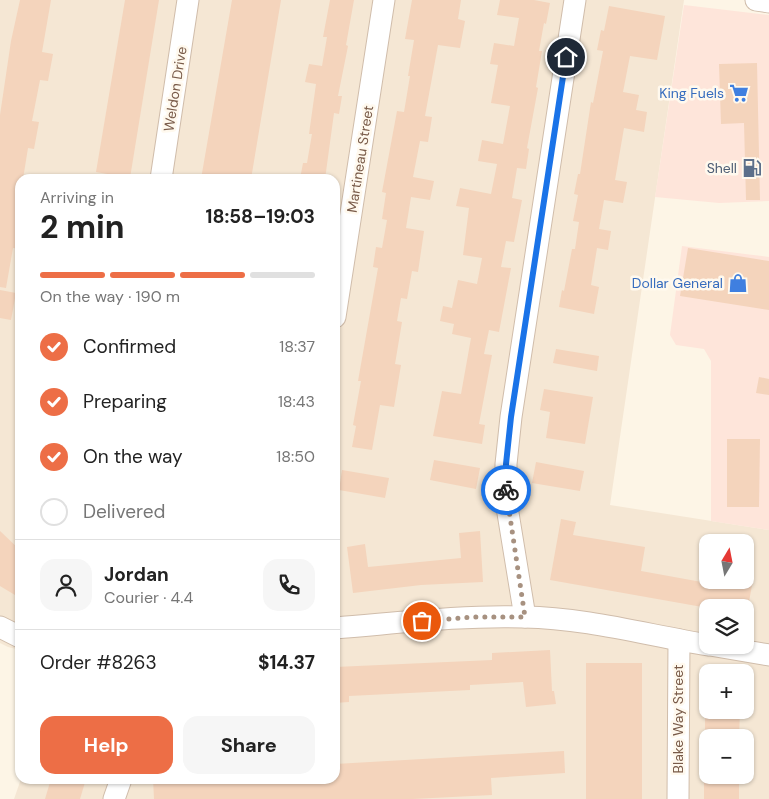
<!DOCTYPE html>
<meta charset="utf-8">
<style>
:root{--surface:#fff;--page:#f6f6f6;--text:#222;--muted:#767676;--line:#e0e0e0;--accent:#ed6e46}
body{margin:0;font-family:"DM Sans",sans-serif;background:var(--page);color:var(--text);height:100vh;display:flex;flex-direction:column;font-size:19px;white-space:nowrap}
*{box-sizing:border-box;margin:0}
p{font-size:16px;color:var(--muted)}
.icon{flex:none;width:28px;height:28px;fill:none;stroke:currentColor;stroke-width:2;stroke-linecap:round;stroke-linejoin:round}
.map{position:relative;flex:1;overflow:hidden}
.side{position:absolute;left:15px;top:174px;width:325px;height:610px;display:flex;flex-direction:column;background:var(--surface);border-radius:15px;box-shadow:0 1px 4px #0004}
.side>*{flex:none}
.needle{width:32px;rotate:10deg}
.controls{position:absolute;left:699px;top:534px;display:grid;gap:10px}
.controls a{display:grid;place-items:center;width:55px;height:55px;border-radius:10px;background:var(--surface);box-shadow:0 1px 4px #0004;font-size:25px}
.pin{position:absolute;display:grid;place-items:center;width:42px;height:42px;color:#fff;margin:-21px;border:2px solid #fff;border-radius:50%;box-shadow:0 1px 5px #0007}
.courier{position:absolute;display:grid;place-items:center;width:50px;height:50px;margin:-25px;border:4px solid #1a73e8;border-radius:50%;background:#fff;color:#222;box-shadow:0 1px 6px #0007}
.overview em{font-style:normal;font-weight:700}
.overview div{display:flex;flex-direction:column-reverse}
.overview{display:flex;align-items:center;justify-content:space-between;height:85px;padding:0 25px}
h1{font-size:32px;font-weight:700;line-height:38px}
.bar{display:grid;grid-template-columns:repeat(4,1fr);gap:8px 5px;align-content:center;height:60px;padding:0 25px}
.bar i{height:6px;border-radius:4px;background:var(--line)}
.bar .on{background:var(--accent)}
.bar p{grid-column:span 4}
.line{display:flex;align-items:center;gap:12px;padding:0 25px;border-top:1px solid var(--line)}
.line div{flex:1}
.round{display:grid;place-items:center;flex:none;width:52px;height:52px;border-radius:15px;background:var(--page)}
ol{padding:0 25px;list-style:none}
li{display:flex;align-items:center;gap:15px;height:55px}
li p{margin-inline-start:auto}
li .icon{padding:5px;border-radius:50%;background:var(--accent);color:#fff;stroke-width:4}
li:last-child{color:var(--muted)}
li i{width:28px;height:28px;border:2px solid var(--line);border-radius:50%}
.button{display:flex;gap:10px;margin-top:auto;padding:10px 25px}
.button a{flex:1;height:58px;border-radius:15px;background:var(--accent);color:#fff;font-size:20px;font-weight:700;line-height:58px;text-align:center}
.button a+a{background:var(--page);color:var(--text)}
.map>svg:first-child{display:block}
</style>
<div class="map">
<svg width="769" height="799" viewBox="0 0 769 799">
<rect width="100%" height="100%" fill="#fdf5e6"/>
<!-- residential -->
<path fill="#f5e7d4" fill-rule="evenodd" d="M 0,0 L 684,0 L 610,505 L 769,530 L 769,799 L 14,799 L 21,779 L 335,779 L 335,179 L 20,179 L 20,650 L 8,647 L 0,643 ZM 708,542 L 745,542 L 745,580 L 708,580 ZM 708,608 L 745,608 L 745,645 L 708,645 ZM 708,672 L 745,672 L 745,710 L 708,710 ZM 708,738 L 745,738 L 745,775 L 708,775 Z"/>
<!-- commercial -->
<g fill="#fee5da">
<path d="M 684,5 L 769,15 L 769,201 L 719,203 L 655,197 Z"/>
<path d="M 682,246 L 769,257 L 769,530 L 711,521 L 711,361 L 704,349 L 676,345 L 670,335 Z"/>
</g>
<!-- building -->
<g fill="#f4d4bc">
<path d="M 20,0 L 51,0 L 42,52 L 53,54 L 48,81 L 40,80 L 32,121 L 39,122 L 34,149 L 28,148 L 23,179 L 20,179 L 20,201 L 16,226 L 20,227 L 20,249 L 13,248 L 6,288 L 0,287 L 0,115 L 11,41 Z"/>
<path d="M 125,0 L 159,0 L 130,178 L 96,172 Z"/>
<path d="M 232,0 L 281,0 L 251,179 L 201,179 Z"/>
<path d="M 330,0 L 354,0 L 346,45 L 348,46 L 338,96 L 342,96 L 339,114 L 334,113 L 325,179 L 300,179 L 303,163 L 307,163 L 312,134 L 309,134 L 316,84 L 305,82 L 309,64 L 322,66 L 327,37 L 323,37 Z"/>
<path d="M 412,0 L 461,0 L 458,19 L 465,21 L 460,48 L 438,45 L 425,116 L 432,117 L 428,142 L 420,141 L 413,177 L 434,181 L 430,200 L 411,197 L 406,228 L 424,231 L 418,272 L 412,271 L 407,299 L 401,298 L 397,321 L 402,322 L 395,364 L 401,365 L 394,407 L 380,405 L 372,450 L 352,447 L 356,426 L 353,425 L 361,381 L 358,381 L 378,268 L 373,267 L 376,247 L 382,248 L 387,220 L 382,219 L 386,193 L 382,192 L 397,111 L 404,112 L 410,76 L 408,76 L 414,40 L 405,39 Z"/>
<path d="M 500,0 L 534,0 L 550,3 L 546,24 L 544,23 L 539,51 L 542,51 L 536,87 L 538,88 L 527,148 L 529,149 L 526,169 L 517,168 L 512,198 L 522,200 L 514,242 L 506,241 L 501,267 L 511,268 L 499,332 L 489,330 L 484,354 L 492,355 L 479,424 L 485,425 L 482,444 L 433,436 L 442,391 L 461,394 L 471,338 L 452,334 L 454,324 L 440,321 L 443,306 L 452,308 L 458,280 L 477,284 L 482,258 L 463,255 L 469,208 L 456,206 L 460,188 L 491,194 L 497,164 L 478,161 L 482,140 L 503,144 L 510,106 L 491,103 L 498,65 L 490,64 L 494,43 L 514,46 L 519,18 L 497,15 Z"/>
<path d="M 609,6 L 665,16 L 657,60 L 630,56 L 623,92 L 639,95 L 636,110 L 647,112 L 644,132 L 624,128 L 615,180 L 627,182 L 623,203 L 604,200 L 599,229 L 611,231 L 608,250 L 597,248 L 591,285 L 599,287 L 594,314 L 559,307 L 562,290 L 564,291 L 572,249 L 575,249 L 579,222 L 573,221 L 578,195 L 574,194 L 578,174 L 580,174 L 591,102 L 593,103 L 603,51 L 597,50 L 601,30 L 604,31 Z"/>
<path d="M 757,63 L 760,200 L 746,200 L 744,123 L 721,124 L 719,64 Z"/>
<path d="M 688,248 L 769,261 L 769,310 L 680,296 Z"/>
<path d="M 0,290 L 16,293 L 11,320 L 0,318 Z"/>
<path d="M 556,349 L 599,356 L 597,371 L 553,363 Z"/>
<path d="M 759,377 L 769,379 L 769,395 L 756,393 Z"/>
<path d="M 544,389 L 593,397 L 585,444 L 546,438 L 550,412 L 540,410 Z"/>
<path d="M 727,439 L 760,439 L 759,507 L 727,507 Z"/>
<path d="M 434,460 L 480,468 L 476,489 L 430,480 Z"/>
<path d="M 536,462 L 584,471 L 580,491 L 532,483 Z"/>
<path d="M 342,470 L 389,478 L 385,498 L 339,490 Z"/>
<path d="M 561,519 L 576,522 L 573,535 L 645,547 L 641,571 L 729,587 L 731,580 L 753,580 L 748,607 L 708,608 L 550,580 Z"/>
<path d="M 0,531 L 20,550 L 20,598 L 0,586 Z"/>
<path d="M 480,531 L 483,582 L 421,585 L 353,593 L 347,547 L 365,544 L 368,567 L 461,558 L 459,533 Z"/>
<path d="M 550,650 L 552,691 L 554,691 L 556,704 L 526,707 L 523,682 L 470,685 L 470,690 L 349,696 L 349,702 L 335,703 L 335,667 L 492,660 L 492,653 Z"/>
<rect x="586" y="663" width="56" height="136"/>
<path d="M 705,710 L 740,710 L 739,738 L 705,738 Z"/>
<path d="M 564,751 L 565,773 L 491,778 L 492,795 L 413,799 L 154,799 L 153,779 L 335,779 L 335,764 Z"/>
<rect x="704" y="775" width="35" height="24"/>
<path d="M 51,779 L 86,779 L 80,799 L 45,799 Z"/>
</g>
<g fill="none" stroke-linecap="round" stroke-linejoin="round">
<!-- minor casing -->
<g stroke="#d0bdab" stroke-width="23">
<g id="minor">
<path d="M 756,0 L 769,2"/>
<path d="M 161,179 L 188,0"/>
<path d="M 335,317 L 384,0"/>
<path d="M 525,617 L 506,501 L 506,464 L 511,417 L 575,0"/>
<path d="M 0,627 L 20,637"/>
<path d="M 335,628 C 398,623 461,615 524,617 C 586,618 647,635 708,645"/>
<path d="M 710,645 L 769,655"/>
<path d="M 114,799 L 121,779"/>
<path d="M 678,799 L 679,640"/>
</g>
</g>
<!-- minor -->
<use href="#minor" stroke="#fff" stroke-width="21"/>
</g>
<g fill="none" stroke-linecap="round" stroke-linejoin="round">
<!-- done -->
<path stroke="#a79180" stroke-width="5" stroke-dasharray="0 9" d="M 422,621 L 475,617 L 525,617 L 506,490"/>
<!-- route -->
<path stroke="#1a73e8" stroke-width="6" d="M 506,490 L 506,464 L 511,417 L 566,57"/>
</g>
<!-- icons -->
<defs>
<g id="supermarket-bare" transform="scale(1.5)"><path d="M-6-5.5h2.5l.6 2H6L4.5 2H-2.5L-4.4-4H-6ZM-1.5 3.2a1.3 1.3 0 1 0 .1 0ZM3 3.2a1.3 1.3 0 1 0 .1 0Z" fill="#3f7fe0" stroke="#fff9ee" stroke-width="2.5" paint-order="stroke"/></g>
<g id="fuel-bare" transform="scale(1.5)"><path d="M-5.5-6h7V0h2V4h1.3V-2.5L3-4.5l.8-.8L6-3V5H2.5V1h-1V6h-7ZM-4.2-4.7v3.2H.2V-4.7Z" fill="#5c6f8a" stroke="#fff9ee" stroke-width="2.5" paint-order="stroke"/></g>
<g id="shop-bare" transform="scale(1.5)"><path d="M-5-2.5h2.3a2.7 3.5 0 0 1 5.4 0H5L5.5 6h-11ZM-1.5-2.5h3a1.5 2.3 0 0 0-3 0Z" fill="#3f7fe0" stroke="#fff9ee" stroke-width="2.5" paint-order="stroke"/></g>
</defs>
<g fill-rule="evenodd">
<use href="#supermarket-bare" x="739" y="93"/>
<use href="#fuel-bare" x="752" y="168"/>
<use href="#shop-bare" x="738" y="283"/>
</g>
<g text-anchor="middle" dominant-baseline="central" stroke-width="5" stroke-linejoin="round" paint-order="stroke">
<!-- street labels -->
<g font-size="14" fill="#795b49" stroke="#fff9ee">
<text transform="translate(175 89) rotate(-81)">Weldon Drive</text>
<text transform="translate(360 159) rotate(-81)">Martineau Street</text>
<text transform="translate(678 719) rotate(-90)">Blake Way Street</text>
</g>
<!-- shop labels -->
<g font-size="14" fill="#366cbe" stroke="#fff9ee" text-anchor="end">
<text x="724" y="93">King Fuels</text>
<text x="723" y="283">Dollar General</text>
</g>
<!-- service labels -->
<g font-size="14" fill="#4e5e75" stroke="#fff9ee" text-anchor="end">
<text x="737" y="168">Shell</text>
</g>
</g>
</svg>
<div class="controls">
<a><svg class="needle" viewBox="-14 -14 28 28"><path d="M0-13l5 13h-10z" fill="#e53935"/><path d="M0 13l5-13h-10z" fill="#767676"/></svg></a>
<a><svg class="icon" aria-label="layers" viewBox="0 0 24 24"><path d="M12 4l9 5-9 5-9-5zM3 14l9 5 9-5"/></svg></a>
<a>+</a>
<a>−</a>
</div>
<div class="pin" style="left:422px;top:621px;background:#ea580c"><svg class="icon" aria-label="bag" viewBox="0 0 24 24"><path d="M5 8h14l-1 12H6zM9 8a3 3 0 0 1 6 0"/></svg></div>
<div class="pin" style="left:566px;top:57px;background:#1f2937"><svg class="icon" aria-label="home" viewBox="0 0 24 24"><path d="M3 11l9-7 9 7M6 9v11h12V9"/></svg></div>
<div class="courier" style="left:506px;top:490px"><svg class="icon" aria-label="bike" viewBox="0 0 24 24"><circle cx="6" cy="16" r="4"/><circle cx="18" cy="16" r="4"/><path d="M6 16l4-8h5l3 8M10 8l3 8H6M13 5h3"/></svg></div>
<section class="side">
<div class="overview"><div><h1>2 min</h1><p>Arriving in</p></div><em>18:58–19:03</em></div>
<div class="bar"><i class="on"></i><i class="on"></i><i class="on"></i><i></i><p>On the way · 190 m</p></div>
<ol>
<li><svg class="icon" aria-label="check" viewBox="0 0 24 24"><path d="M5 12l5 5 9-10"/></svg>Confirmed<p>18:37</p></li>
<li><svg class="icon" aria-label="check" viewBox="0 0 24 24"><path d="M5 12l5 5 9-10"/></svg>Preparing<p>18:43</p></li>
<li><svg class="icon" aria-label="check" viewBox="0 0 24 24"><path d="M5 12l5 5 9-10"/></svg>On the way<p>18:50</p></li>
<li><i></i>Delivered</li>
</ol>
<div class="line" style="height:90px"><a class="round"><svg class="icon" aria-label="person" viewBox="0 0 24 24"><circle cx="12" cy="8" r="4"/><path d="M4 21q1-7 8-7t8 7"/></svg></a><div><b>Jordan</b><p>Courier · 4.4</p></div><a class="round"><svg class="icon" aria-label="phone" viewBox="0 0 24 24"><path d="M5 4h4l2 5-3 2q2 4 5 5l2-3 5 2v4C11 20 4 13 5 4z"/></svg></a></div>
<div class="line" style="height:65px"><div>Order #8263</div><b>$14.37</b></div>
<div class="button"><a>Help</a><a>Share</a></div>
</section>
</div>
